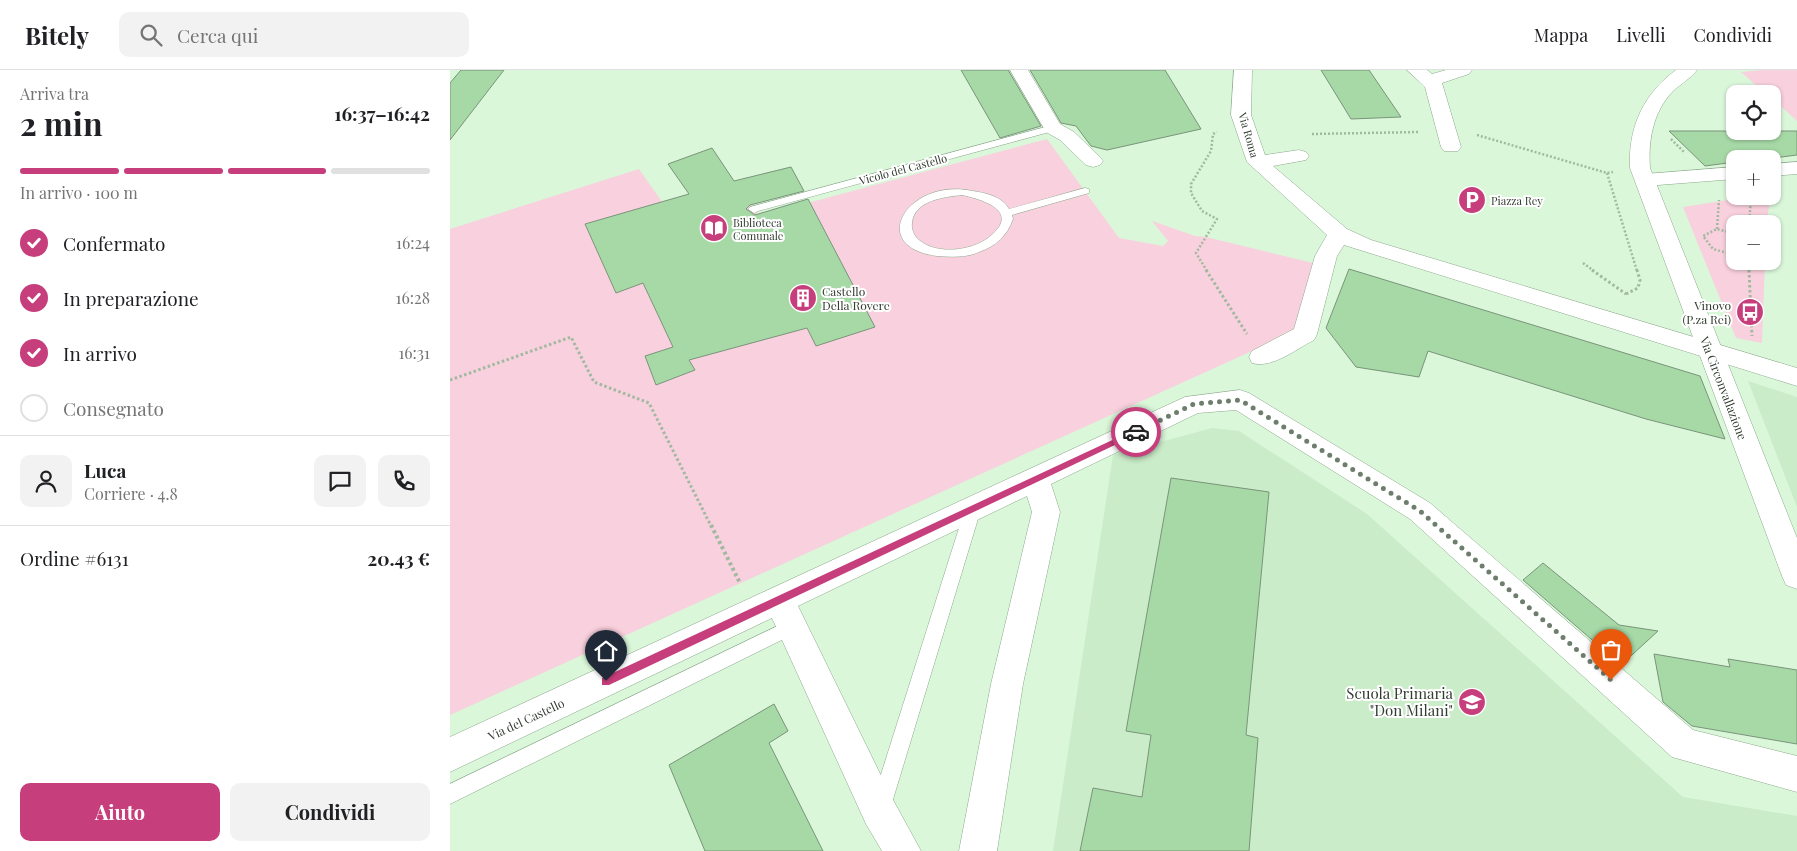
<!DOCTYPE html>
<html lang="it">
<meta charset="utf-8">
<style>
:root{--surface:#fff;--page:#f2f2f2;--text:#202124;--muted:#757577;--line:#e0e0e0;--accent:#c63e7b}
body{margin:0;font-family:"Playfair Display",serif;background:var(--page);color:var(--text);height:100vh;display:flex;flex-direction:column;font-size:19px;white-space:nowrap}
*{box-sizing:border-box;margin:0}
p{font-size:16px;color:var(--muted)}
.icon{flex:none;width:28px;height:28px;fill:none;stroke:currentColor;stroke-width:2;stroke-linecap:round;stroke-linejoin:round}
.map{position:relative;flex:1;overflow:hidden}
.panel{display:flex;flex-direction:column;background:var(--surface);width:450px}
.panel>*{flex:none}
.tools{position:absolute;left:1276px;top:15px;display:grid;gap:10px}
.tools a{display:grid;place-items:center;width:55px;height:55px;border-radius:10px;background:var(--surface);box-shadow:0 1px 4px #0004;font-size:25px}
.pin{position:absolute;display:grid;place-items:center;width:42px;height:42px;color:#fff;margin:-51px -21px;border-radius:50% 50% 50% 0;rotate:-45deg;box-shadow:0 0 5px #0007}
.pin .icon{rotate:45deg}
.courier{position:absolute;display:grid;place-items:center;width:50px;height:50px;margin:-25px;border:4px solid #c63e7b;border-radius:50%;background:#fff;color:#222;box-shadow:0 1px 6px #0007}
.head em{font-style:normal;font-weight:700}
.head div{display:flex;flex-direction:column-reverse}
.head{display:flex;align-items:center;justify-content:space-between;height:85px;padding:0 20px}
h1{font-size:32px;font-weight:700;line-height:38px}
.bar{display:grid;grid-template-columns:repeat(4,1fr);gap:8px 5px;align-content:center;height:60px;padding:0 20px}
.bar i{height:6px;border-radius:4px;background:var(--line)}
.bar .selected{background:var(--accent)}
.bar p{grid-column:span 4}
.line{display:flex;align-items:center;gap:12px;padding:0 20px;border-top:1px solid var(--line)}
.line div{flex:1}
.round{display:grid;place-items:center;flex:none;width:52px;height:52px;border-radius:10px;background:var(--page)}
ol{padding:0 20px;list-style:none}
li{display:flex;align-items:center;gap:15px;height:55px}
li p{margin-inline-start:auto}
li .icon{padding:5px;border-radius:50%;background:var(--accent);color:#fff;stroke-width:4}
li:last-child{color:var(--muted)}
li i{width:28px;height:28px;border:2px solid var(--line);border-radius:50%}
.cta{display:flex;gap:10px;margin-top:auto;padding:10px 20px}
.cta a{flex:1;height:58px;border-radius:10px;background:var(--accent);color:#fff;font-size:20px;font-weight:700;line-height:58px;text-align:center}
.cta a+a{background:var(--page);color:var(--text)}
header{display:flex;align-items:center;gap:30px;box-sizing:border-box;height:70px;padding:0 25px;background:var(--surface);border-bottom:1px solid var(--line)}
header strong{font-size:24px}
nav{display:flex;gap:28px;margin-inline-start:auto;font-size:18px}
.search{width:350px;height:45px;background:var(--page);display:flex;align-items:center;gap:12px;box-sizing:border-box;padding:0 18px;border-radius:10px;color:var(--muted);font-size:19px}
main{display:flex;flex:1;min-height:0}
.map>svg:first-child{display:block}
</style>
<header>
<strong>Bitely</strong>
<div class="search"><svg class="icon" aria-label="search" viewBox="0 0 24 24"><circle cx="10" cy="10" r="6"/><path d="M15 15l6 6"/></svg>Cerca qui</div>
<nav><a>Mappa</a><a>Livelli</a><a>Condividi</a></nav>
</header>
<main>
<section class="panel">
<div class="head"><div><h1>2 min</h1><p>Arriva tra</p></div><em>16:37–16:42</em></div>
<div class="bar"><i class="selected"></i><i class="selected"></i><i class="selected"></i><i></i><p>In arrivo · 100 m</p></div>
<ol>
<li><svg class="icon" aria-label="check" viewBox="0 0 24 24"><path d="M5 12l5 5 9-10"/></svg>Confermato<p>16:24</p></li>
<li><svg class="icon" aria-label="check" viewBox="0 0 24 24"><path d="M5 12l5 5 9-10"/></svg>In preparazione<p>16:28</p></li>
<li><svg class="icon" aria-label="check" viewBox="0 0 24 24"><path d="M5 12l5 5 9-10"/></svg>In arrivo<p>16:31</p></li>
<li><i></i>Consegnato</li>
</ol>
<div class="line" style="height:90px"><a class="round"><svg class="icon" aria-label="person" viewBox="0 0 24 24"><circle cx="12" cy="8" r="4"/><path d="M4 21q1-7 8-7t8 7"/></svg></a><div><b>Luca</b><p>Corriere · 4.8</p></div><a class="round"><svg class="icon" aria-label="chat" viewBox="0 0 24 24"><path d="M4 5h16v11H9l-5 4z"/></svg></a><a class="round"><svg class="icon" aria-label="phone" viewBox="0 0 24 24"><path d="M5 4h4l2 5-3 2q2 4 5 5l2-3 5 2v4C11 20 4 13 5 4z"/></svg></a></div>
<div class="line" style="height:65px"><div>Ordine #6131</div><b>20.43 €</b></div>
<div class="cta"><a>Aiuto</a><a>Condividi</a></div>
</section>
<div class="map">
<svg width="1347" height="781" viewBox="0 0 1347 781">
<rect width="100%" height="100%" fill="#daf7da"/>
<!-- built -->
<g fill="#caecc9">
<path d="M 1298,311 L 1347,327 L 1347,437 Z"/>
<path d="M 762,358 L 789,361 L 917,444 L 1233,727 L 1347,746 L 1347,781 L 603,781 L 663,385 Z"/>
</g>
<!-- green -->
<g fill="#f9d0dd">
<path d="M 1313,0 L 1347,0 L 1347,51 L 1323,29 L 1322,24 L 1316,24 L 1291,2 Z"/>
<path d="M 597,69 L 669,168 L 713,176 L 718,171 L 702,151 L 745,166 L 756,167 L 863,193 L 846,261 L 0,645 L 0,159 L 189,99 L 226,152 L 296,128 L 309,146 Z"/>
<path d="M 1304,126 L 1321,126 L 1316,154 L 1285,154 L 1285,191 L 1315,191 L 1312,273 L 1286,268 L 1233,137 Z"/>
</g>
<!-- building -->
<g fill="#a7d9a7" stroke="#7a947a">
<path d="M 11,0 L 54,0 L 0,70 L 0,13 Z"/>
<path d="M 511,0 L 558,0 L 591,56 L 550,68 Z"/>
<path d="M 580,0 L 715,0 L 751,59 L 657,80 L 641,76 L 626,56 L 611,53 Z"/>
<path d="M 871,0 L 919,0 L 951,47 L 901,49 Z"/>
<path d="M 1219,61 L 1347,61 L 1347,85 L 1316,89 L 1285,89 L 1285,92 L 1255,96 Z"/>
<path d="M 262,78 L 284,111 L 341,97 L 354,121 L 300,135 L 296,139 L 305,145 L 358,129 L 425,257 L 366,276 L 357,258 L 239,290 L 245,300 L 206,315 L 195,286 L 223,277 L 193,213 L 166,223 L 135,154 L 239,124 L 218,94 Z"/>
<path d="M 899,199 L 1250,306 L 1275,369 L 1196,349 L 978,281 L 969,307 L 906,297 L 876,258 Z"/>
<path d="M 721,408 L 819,422 L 796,665 L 808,668 L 799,781 L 630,781 L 643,718 L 692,727 L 701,665 L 676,661 Z"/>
<path d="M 1093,493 L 1169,555 L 1208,561 L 1171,595 L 1073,510 Z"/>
<path d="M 1204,584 L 1280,597 L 1278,589 L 1347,600 L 1347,674 L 1242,656 L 1213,632 Z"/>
<path d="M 324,634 L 338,661 L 319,673 L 373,781 L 255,781 L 219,695 Z"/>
</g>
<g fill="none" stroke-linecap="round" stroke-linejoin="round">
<!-- lane casing -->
<g stroke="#8ea88d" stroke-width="1">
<g id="lane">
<path d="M 603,55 L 608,58 L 607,60 L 308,141 L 304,143 L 298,139 L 300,137 Z"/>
<path d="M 635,118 L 639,119 L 639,123 L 562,145 L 563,149 C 557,166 546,176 529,182 C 516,188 501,187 487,186 C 416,177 457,107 523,121 C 535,123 552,126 559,139 ZM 512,125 C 535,130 572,142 538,168 C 521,181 486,185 469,170 C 464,166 461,159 462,153 C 464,130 495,127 512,125 Z"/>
<path d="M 523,433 L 529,435 L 531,439 L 441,736 L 438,743 L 431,746 L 424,743 L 421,736 L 515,439 L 517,435 Z"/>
<path d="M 342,549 L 348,552 L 351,557 L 348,562 L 0,734 L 0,714 Z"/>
</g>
</g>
<!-- street casing -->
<g stroke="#8ea88d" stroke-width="1">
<g id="street">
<path d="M 560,0 L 578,0 L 610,54 L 624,62 L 650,87 L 653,91 L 650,95 L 643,97 L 636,95 L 610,70 L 596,62 Z"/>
<path d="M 784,0 L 802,0 L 801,45 L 815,85 L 849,80 L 856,82 L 859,86 L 856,90 L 823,96 L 897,159 L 921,170 L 1347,298 L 1347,316 L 894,175 L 887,186 L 867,264 L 864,270 C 846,279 822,299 802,293 L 799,287 L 802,281 L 844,259 L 865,186 L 877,165 L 797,92 L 781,45 Z"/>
<path d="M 957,0 L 977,0 L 982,4 L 996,0 L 1022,0 L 1019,4 L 992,13 L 1011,77 L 1008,81 L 994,81 L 991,77 L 975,17 Z"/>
<path d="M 1347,92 L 1347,104 L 1322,106 L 1322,94 Z"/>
<path d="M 1285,97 L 1285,109 L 1195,116 L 1188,114 L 1185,110 L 1188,106 L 1195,104 Z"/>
<path d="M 790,320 L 799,323 L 980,433 L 1243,660 L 1347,686 L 1347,722 L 1222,687 L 960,449 L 786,340 L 748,343 L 601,414 L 610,442 L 573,614 L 547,781 L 509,781 L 541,614 L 582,442 L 577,426 L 348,536 L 442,728 L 471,781 L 432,781 L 416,754 L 322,548 L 0,702 L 0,667 L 735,327 Z"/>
</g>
</g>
<!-- secondary casing -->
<g stroke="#8ea88d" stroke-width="1">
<path id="secondary" d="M 1226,0 L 1247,0 C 1241,8 1231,14 1223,21 C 1203,42 1198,70 1200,98 L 1347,468 L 1347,519 L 1336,515 L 1332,506 L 1180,98 C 1178,58 1193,24 1226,0 Z"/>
</g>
<!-- path-far2 -->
<g stroke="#a2b9a1" stroke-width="2.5" stroke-dasharray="2 2" stroke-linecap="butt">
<path d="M 862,64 L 968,62"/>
<path d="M 1027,65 L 1157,103 L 1163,102"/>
<path d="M 1221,69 L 1234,82"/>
<path d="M 1157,103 L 1187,201"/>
<path d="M 1299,154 L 1301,127"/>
<path d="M 1267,159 L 1269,130"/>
<path d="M 1285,164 L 1267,159 L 1253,166 L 1263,179 L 1285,185"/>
<path d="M 1299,191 L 1299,201"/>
<path d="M 1133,193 L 1144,201"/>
<path d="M 757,201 L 746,183 L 767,149 L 752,141 L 741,123 L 741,114 L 761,81 L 763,64 L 767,62"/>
</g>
<!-- path-far1 -->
<g stroke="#a2b9a1" stroke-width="3" stroke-dasharray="2.5 2.5" stroke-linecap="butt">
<path d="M 756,200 L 797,264"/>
<path d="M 1142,200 L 1176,224"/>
<path d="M 1299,200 L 1302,266"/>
<path d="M 1176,224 L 1188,218 L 1190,210 L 1187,200"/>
<path d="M 0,310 L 121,267 L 144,312 L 199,333 L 261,456"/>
</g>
<!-- path -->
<path stroke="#a2b9a1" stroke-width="4" stroke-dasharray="3 3" stroke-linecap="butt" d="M 261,455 L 290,513"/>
<!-- lane -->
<use href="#lane" fill="#fff" fill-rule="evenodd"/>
<!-- street -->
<use href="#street" fill="#fff" fill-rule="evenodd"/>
<!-- secondary -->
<use href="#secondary" fill="#fff" fill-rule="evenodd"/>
</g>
<!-- route -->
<path fill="#c63e7b" d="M 686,359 L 688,360 L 688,364 L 159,615 L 152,615 L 152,608 Z"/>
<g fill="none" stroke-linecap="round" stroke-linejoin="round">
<!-- done -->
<path stroke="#6d7e6c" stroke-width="5" stroke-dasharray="0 9" d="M 686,362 L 744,334 L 790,330 L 970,441 L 1161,610"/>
</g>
<!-- icons -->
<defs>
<g id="parking-disc" transform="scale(1.4375)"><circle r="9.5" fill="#c63e7b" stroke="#fff"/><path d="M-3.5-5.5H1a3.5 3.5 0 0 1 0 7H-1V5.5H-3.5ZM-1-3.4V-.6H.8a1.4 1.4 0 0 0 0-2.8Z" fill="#fff"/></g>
<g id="library-disc" transform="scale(1.4375)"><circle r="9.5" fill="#c63e7b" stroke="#fff"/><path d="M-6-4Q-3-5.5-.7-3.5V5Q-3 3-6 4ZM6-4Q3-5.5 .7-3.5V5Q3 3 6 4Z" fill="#fff"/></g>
<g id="building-disc" transform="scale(1.4375)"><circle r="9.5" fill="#c63e7b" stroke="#fff"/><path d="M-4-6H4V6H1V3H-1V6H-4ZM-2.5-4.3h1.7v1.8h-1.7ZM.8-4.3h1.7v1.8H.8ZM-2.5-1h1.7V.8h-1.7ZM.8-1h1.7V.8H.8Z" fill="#fff"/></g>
<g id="bus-disc" transform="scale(1.4375)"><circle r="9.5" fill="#c63e7b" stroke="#fff"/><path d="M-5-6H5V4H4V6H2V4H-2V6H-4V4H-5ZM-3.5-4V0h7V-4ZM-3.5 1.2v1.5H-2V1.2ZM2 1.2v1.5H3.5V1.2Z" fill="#fff"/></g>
<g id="school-disc" transform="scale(1.4375)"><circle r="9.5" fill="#c63e7b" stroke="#fff"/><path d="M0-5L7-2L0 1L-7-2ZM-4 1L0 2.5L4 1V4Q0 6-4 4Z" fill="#fff"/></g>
</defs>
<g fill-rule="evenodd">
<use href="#parking-disc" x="1022" y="130"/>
<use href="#library-disc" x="264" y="158"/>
<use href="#building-disc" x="353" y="228"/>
<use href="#bus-disc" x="1300" y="242"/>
<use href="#school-disc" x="1022" y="632"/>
</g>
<g text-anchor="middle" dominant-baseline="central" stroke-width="4" stroke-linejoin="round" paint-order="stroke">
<!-- far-street labels -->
<g font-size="11" fill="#323d31" stroke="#fff">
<text transform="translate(799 65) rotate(74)">Via Roma</text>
<text transform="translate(453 99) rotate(-15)">Vicolo del Castello</text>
</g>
<!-- far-poi labels -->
<g font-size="11" fill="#323d31" stroke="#fff" text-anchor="start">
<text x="1041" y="130">Piazza Rey</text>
<text x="283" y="152">Biblioteca<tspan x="283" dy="13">Comunale</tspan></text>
</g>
<!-- poi labels -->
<g font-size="12" fill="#323d31" stroke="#fff" text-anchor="start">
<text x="372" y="221">Castello<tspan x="372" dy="14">Della Rovere</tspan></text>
<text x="1281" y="235" text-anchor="end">Vinovo<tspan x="1281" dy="14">(P.za Rei)</tspan></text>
</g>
<!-- street labels -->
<g font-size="12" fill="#323d31" stroke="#fff">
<text transform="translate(1274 318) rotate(69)">Via Circonvallazione</text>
<text transform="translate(76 649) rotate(-25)">Via del Castello</text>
</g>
<!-- near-poi labels -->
<g font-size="15" fill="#323d31" stroke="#fff" text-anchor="end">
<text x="1003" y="623">Scuola Primaria<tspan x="1003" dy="17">"Don Milani"</tspan></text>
</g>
</g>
</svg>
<div class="tools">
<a><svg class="icon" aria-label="locate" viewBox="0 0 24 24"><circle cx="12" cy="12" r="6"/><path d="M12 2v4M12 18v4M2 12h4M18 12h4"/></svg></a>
<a>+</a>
<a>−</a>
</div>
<div class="pin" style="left:1161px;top:610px;background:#ea580c"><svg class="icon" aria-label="bag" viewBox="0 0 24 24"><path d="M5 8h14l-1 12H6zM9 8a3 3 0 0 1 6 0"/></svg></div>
<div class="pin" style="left:156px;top:611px;background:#1f2937"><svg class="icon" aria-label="home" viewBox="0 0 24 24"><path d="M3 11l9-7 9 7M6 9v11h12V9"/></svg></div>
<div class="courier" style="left:686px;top:362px"><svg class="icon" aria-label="car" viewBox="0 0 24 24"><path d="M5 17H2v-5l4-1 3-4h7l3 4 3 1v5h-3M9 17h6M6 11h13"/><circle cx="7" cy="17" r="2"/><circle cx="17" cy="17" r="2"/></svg></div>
</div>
</main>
